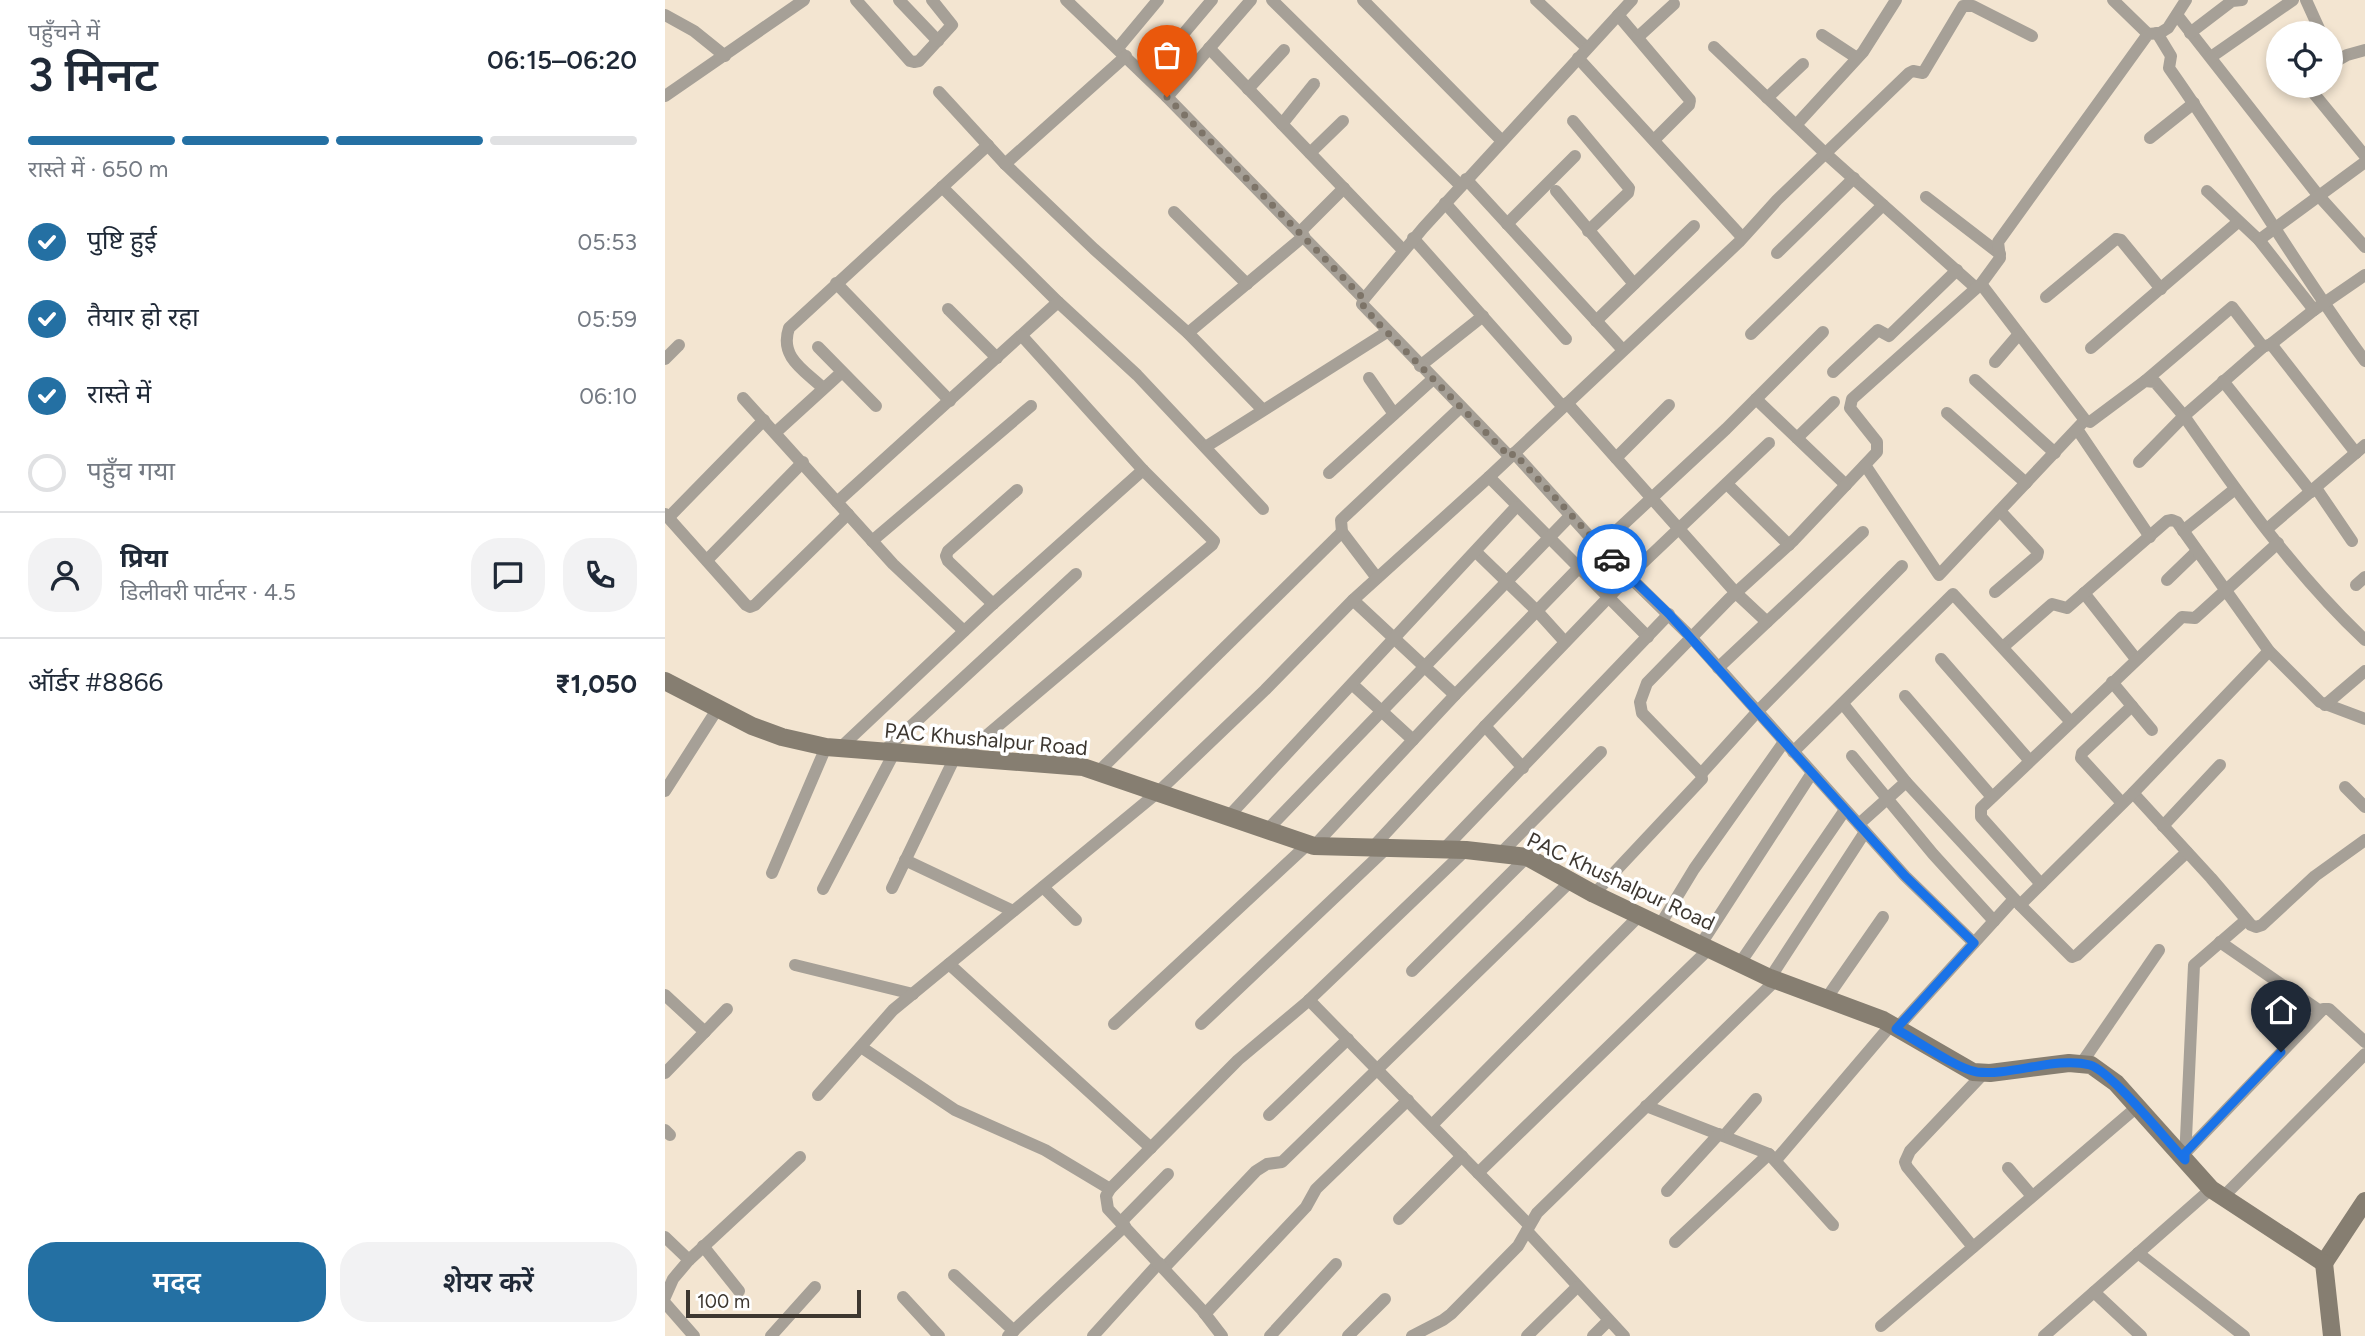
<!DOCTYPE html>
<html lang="hi">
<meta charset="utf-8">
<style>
:root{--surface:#fff;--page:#f2f2f3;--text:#1f2937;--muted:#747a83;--line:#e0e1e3;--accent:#2470a3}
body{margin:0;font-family:Figtree,"Noto Sans Devanagari",sans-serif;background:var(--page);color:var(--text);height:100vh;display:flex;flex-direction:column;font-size:26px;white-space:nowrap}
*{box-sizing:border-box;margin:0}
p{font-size:23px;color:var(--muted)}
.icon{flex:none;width:38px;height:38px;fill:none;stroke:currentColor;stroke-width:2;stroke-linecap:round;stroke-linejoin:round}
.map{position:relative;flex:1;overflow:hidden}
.drawer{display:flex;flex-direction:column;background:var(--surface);width:665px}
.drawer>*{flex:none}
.tools{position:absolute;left:1601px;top:21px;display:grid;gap:14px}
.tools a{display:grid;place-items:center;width:77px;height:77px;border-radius:50%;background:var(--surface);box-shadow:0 4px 10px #0003;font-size:35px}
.scale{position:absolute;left:21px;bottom:18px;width:175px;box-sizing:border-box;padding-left:7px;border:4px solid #3d3730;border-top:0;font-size:19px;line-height:24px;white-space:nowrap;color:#3d3730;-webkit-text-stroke:5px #fff;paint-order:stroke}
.pin{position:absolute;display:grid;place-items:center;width:60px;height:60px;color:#fff;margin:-72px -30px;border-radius:50% 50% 50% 0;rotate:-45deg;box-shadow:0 0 7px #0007}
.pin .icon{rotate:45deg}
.courier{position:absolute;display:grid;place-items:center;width:70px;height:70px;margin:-35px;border:5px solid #1a73e8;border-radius:50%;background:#fff;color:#222;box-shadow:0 2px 9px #0007}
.overview em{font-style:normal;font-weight:600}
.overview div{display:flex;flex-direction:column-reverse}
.overview{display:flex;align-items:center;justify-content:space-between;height:119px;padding:0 28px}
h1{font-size:46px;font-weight:600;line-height:52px}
.bar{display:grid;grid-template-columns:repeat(4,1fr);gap:10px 7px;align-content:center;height:84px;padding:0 28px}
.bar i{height:9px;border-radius:5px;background:var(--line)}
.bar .selected{background:var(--accent)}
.bar p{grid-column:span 4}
.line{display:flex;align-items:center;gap:18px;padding:0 28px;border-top:2px solid var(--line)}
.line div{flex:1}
.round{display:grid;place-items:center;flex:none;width:74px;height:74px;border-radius:28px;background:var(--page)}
ol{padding:0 28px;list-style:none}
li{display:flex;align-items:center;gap:21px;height:77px}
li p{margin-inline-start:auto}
li .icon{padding:7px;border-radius:50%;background:var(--accent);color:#fff;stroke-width:4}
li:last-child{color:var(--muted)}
li i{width:38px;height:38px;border:4px solid var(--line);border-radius:50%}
.primary-button{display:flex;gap:14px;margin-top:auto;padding:14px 28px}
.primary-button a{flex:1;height:80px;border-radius:28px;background:var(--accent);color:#fff;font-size:28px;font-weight:600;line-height:80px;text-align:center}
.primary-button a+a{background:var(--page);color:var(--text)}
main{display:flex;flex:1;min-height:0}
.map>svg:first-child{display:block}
</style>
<main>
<section class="drawer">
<div class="overview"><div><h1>3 मिनट</h1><p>पहुँचने में</p></div><em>06:15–06:20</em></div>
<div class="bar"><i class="selected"></i><i class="selected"></i><i class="selected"></i><i></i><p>रास्ते में · 650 m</p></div>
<ol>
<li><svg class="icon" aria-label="check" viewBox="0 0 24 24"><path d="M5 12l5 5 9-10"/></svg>पुष्टि हुई<p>05:53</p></li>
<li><svg class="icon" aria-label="check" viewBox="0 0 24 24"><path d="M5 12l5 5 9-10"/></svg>तैयार हो रहा<p>05:59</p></li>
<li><svg class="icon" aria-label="check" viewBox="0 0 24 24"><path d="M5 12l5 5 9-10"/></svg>रास्ते में<p>06:10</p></li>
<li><i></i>पहुँच गया</li>
</ol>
<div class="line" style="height:126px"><a class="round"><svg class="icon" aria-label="person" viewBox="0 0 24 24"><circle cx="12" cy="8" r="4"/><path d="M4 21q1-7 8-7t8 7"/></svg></a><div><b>प्रिया</b><p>डिलीवरी पार्टनर · 4.5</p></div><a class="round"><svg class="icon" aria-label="chat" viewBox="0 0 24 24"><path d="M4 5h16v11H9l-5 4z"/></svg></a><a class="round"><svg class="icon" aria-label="phone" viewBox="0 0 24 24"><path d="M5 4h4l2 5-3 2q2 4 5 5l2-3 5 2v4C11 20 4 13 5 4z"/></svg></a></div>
<div class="line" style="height:91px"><div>ऑर्डर #8866</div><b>₹1,050</b></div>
<div class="primary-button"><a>मदद</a><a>शेयर करें</a></div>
</section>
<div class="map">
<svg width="1700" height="1336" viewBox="0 0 1700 1336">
<rect width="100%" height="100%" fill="#f3e5d1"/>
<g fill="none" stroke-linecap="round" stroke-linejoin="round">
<!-- street -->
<g stroke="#a6a097" stroke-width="12">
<path d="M 191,0 L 245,61 L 249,62 L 254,61 L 287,25 L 267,0"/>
<path d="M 234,0 L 273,41"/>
<path d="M 401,0 L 502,97 L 699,299"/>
<path d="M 607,0 L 796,186"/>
<path d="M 698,0 L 837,141"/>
<path d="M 871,0 L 922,48"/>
<path d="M 1448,0 L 1483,34"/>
<path d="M 1641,0 L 1656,33"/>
<path d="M 0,15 L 29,31 L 60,56"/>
<path d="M 953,15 L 1025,100 L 1024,105 L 989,140"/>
<path d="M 1512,15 L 1653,195 L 1700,247"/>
<path d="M 1492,33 L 1506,56 L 1504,68 C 1572,164 1630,266 1700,361"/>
<path d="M 1525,33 L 1567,1 L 1577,0"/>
<path d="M 1157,35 L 1192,58"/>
<path d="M 973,37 L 1009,4"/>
<path d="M 1049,47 L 1161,154 L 1311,288"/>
<path d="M 453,48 L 493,0"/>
<path d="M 544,48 L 738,250"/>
<path d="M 1546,57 L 1628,0"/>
<path d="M 913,58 L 1076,236"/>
<path d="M 1666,64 L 1682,55 L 1700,50"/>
<path d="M 482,77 L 547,0"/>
<path d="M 1644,86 L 1646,90 L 1700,156"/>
<path d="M 583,89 L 619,50"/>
<path d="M 274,92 L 340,164 L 429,249 L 523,333 L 598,410"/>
<path d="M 0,96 L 139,0"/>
<path d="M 502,97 L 586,0"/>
<path d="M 1102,98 L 1138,64"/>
<path d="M 908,121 L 964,188 L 963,193 L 923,231"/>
<path d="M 617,124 L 649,84"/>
<path d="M 1131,125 L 1198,52 L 1231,0"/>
<path d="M 1485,138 L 1529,103"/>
<path d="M 645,153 L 678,121"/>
<path d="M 340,164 L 461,56"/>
<path d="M 801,179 L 958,350"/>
<path d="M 277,187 L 393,302 L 472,375 L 598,509"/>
<path d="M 891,191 L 969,284"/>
<path d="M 1542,191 L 1594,240 L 1649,310"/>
<path d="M 1261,197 L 1335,254"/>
<path d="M 780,203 L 901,339"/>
<path d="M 509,212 L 582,284"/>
<path d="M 842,224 L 910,156"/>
<path d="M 635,232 L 679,188"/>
<path d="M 748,238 L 898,407"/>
<path d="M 1594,240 L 1700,162"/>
<path d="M 1112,253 L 1189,178"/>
<path d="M 171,283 L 285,401"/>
<path d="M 1316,284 L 1420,420 L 1425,422 L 1480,381 L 1490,382 L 1519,416 L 1598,347 L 1606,344 L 1649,310 L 1700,275"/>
<path d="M 1381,297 L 1451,239 L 1456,240 L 1496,289"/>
<path d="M 283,309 L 332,358"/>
<path d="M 931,321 L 1029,226"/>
<path d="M 523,333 L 639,236"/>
<path d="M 1086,334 L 1218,205"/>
<path d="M 1606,344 L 1691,453"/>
<path d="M 153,347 L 211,406"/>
<path d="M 1426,348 L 1573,222"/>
<path d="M 0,359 L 14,345"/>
<path d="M 1330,362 L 1354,334"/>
<path d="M 755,366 L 818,316"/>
<path d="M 1168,372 L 1213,330 L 1224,336 L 1292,270"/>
<path d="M 704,378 L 729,414"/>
<path d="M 1310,380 L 1390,453"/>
<path d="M 1480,381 L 1567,307 L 1598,347"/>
<path d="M 1558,381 L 1646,492"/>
<path d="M 158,388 C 139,370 114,357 124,328 L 323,145"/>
<path d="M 78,398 L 228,564 L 299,631"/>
<path d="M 1091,399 L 1181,485"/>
<path d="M 902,403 L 1071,593 L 1102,622"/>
<path d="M 1282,413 L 1361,483"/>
<path d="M 1412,429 L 1485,537"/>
<path d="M 110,433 L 177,372"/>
<path d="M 1132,438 L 1169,402"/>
<path d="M 542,446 L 722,332"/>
<path d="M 849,453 L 934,547 L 1026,637 L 1240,876 L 1309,943"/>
<path d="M 845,457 L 697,304 L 699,299 L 758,228 L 967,0"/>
<path d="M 951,458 L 1004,405"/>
<path d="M 1474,462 L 1519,416 C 1574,495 1630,574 1700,640"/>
<path d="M 1200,465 L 1274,575 L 1420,420"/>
<path d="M 664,473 L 768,379"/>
<path d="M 824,477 L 983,637"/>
<path d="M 1062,484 L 1124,545"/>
<path d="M 1651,488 L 1687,541"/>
<path d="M 172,502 L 393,302"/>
<path d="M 0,514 L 81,605 L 85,607 L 90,605 L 183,514"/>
<path d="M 4,517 L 99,420"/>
<path d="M 1602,529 L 1700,445"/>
<path d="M 1518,531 L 1570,489"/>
<path d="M 207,541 L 366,406"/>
<path d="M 811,552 L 872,611 L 900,642"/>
<path d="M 42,560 L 138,462"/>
<path d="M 712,578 L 677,532 L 676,520 L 796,407"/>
<path d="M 1502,580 L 1532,551"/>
<path d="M 1691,585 L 1700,577"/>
<path d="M 1330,592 L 1372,556 L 1373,552 L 1335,511"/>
<path d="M 1419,593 L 1471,659"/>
<path d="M 688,600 L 790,695"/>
<path d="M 328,604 L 283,561 L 281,556 L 283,551 L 352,490"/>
<path d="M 1338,647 L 1387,604 L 1402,608 L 1502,521 L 1507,520 L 1512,522 L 1604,651 L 1655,702 L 1700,719"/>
<path d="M 1276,659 L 1365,761"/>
<path d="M 1053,668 L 1198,532"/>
<path d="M 1447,682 L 1487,730"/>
<path d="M 687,684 L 748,740"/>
<path d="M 1240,696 L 1327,797"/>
<path d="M 1178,704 L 1241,782 L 1355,905 L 1407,957 L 1412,955 L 1522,852"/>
<path d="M 1660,705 L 1700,671"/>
<path d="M 820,726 L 858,768"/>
<path d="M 175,748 L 328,604 L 478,470"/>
<path d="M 218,752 L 411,574"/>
<path d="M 1128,752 L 1288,594 L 1406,722"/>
<path d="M 1187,756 L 1268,854 L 1329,921"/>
<path d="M 295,758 L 547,545 L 549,541 L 478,470 L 357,336"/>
<path d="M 433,772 L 677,532"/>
<path d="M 1036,774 L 1092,712 L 1237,566"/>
<path d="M 1680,787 L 1700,807"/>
<path d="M 0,791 L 53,708"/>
<path d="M 1468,793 L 1546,878 L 1586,925 L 1591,927 L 1597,925 L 1650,876 L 1700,840"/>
<path d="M 1457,803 L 1416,758 L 1417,753 L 1467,706"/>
<path d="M 563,817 L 851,507"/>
<path d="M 1194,824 L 1241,782"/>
<path d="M 1498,826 L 1555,765"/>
<path d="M 602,830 L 905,516"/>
<path d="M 649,846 L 790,695 L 934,547 L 1061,429 L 1158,332"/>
<path d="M 707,848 L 820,726 L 964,576 L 1104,443"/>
<path d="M 778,850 L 1004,614"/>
<path d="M 836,853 L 936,752"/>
<path d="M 240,860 L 348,911"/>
<path d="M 107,873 L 161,747"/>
<path d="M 1376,884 L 1316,817 L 1316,808 L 1517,617 L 1530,618 L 1613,543"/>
<path d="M 378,887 L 411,920"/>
<path d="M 227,888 L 290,757"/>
<path d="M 158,889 L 229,753"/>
<path d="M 929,894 L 1037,779 L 1036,774 L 977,713 L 975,702 L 982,683 L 1064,599 L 1129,540 L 1212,452 L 1212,442 L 1185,408 L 1187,399 L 1316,284 L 1335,258 L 1333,242 L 1483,34 L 1495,33 L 1503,28 L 1521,0"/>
<path d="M 1355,905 L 1468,793 L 1604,651"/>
<path d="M 995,925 L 1029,869 L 1119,742"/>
<path d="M 1555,942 L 1655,1011"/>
<path d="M 1036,944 L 1147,773"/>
<path d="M 1075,963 L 1180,810"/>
<path d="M 284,964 L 486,1148"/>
<path d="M 130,965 L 248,994"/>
<path d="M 747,971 L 862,857"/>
<path d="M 1105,978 L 1200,832"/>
<path d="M 0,995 L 40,1032"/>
<path d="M 1161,999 L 1218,917"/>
<path d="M 644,1000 L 864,1225"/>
<path d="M 449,1024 L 643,844"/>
<path d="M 536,1024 L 722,848"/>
<path d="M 1231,1029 L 1349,899"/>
<path d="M 196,1047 L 290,1110 L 380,1150 L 445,1189"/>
<path d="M 1416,1064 L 1494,950"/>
<path d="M 0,1073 L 62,1009"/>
<path d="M 153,1095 L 228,1010 L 492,793 L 600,690 L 688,600 L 824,477 L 1074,242 L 1112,200 L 1244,73 L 1248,71 L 1258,73 L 1298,6 L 1308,6 L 1367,36"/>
<path d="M 981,1106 L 1104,1154 L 1168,1225"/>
<path d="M 604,1115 L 683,1039"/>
<path d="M 767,1125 L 975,915"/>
<path d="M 0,1130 L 5,1135"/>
<path d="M 1059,1136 L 1091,1099"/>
<path d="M 1520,1153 L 1658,1009 L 1664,1009 L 1700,1042"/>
<path d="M 1111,1160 L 1226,1025"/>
<path d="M 1520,1160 L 1529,965 L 1581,920"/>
<path d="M 1343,1168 L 1367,1196"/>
<path d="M 813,1173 L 1044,949"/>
<path d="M 1002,1191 L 1054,1134"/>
<path d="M 1558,1197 L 1700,1054"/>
<path d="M 734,1219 L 797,1156"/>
<path d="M 456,1222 L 503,1174"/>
<path d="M 862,1231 L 959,1336"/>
<path d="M 0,1237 L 24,1260"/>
<path d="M 1010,1242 L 1104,1154"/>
<path d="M 38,1246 L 74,1291"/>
<path d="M 1308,1247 L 1242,1167 L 1240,1162 L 1245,1151 L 1320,1072"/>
<path d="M 1473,1253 L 1579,1336"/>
<path d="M 499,1268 L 591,1171 L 602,1164 L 617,1162 L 906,881"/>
<path d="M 289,1275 L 349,1331"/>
<path d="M 1429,1292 L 1476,1336"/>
<path d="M 0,1297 L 8,1279 L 24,1260 L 135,1157"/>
<path d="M 238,1297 L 274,1336"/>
<path d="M 0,1303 L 29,1336"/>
<path d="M 540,1314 L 641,1207 L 651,1189 L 743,1100"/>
<path d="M 1216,1326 L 1472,1107"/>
<path d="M 106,1336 L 150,1287"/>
<path d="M 343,1336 L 460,1226"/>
<path d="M 428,1336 L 494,1263"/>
<path d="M 557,1336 L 537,1310 L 443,1209 L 441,1196 L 445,1189 L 573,1060 L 642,1002 L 801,850"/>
<path d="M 605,1336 L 671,1264"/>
<path d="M 683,1336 L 720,1299"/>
<path d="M 747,1336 L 778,1320 L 786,1314 L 853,1246 L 872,1213 L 1111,980"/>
<path d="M 862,1336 L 912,1287"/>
<path d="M 928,1336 L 943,1321"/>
<path d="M 1379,1336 L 1546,1189"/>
</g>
<!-- secondary -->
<g stroke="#867e71" stroke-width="18">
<path d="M 0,681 L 87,726 L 117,737 L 161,747 L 418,767 L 649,846 L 801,850 L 862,857 L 929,894 L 1105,978 L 1218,1020 L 1308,1072 L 1325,1073 L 1404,1063 L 1426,1065 L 1451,1083 L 1546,1189 L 1659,1263 L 1700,1201"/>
<path d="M 1659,1263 L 1667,1336"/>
</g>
</g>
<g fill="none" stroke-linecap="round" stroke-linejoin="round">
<!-- done -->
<path stroke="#7d7468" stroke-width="7" stroke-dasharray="0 12.6" d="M 502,97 L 699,299 L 697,304 L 710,320 L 845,457 L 849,453 L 947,559"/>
<!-- route -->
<path stroke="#1a73e8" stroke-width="9" d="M 947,559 L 1004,614 L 1240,876 L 1309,943 L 1231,1029 C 1251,1040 1292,1069 1312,1072 C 1346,1076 1392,1056 1425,1065 C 1447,1072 1501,1140 1520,1160 L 1520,1153 L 1616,1052"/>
</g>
<g text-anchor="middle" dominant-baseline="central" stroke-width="7" stroke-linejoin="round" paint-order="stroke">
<!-- street labels -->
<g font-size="21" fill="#3d3730" stroke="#fff">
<text transform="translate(321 739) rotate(5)">PAC Khushalpur Road</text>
<text transform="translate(956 881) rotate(25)">PAC Khushalpur Road</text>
</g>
</g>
</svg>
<div class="tools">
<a><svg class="icon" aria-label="locate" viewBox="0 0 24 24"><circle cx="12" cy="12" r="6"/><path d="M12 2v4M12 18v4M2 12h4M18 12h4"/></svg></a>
</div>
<div class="scale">100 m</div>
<div class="pin" style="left:502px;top:97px;background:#ea580c"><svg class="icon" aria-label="bag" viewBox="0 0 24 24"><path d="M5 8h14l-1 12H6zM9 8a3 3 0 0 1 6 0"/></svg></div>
<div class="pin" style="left:1616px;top:1052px;background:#1f2937"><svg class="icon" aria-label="home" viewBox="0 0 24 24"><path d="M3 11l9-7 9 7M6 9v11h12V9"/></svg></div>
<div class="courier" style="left:947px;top:559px"><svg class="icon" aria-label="car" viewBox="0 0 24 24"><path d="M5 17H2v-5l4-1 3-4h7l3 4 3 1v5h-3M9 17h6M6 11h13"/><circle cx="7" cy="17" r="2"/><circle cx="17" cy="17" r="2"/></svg></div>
</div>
</main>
